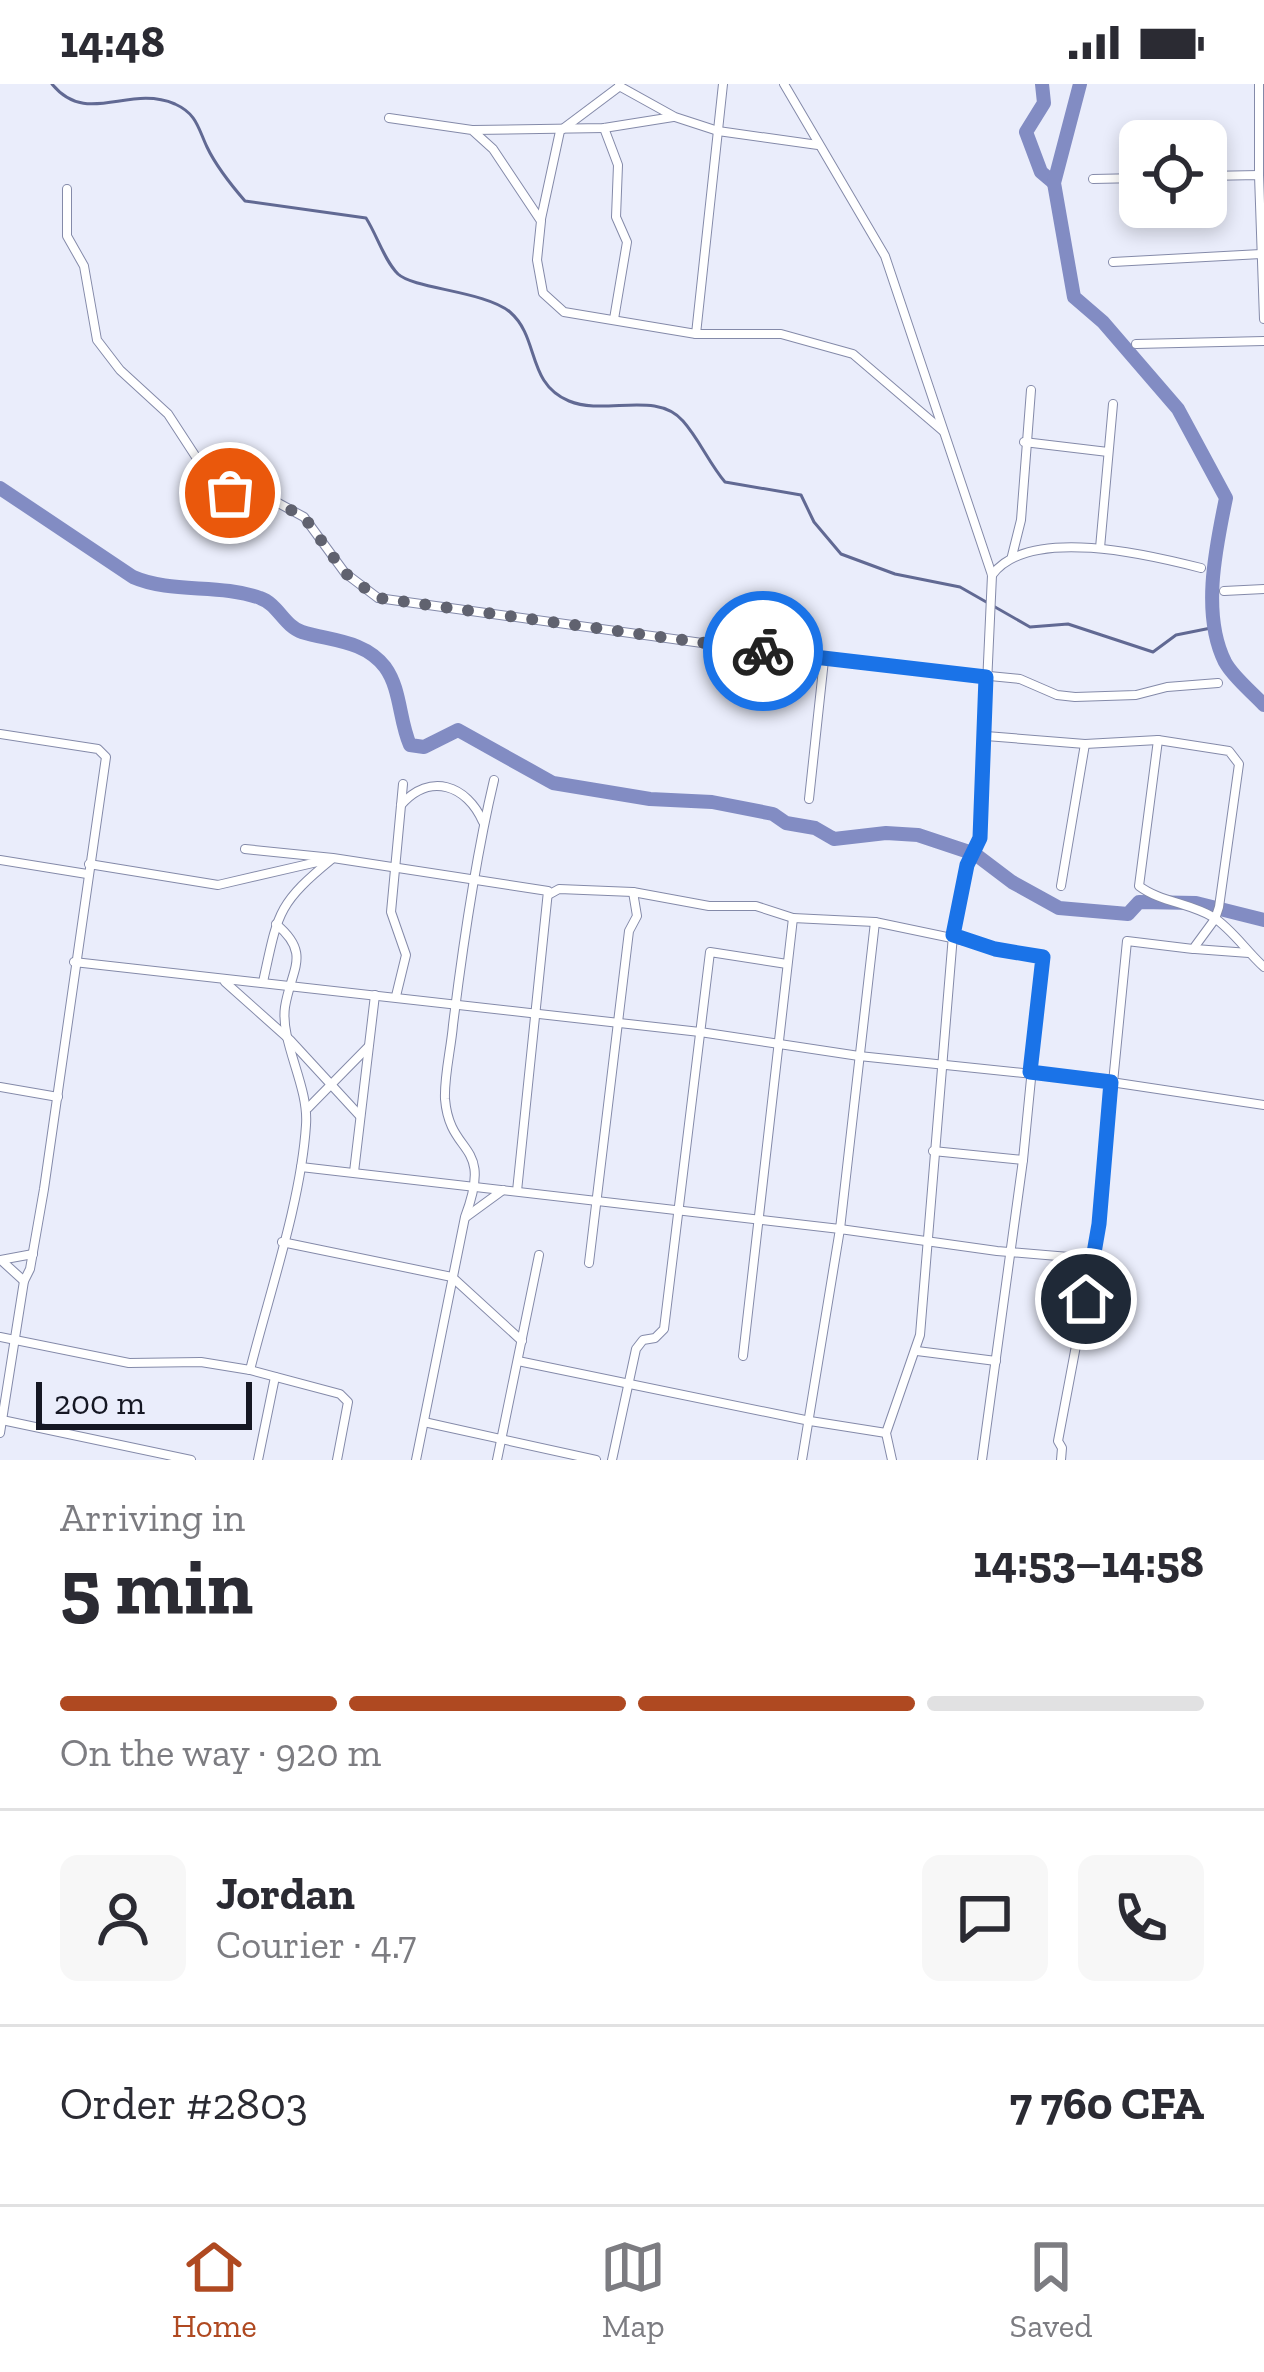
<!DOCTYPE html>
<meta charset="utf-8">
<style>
:root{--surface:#fff;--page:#f7f7f7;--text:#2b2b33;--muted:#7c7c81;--line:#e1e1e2;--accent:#af4921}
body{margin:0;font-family:"Zilla Slab",serif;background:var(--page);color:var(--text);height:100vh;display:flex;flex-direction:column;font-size:45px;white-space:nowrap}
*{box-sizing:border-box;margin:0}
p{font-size:39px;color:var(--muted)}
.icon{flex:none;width:66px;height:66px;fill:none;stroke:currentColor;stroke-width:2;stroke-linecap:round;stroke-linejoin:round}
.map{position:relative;height:1376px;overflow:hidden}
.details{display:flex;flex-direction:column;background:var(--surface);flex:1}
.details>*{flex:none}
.fabs{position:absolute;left:1119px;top:36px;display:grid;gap:24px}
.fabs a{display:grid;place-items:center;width:108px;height:108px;border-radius:18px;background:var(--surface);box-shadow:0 6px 18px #0003;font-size:60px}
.scale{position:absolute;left:36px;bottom:30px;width:216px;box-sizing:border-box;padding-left:12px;border:6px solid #151723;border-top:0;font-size:33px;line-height:42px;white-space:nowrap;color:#151723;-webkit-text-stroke:9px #eaedfb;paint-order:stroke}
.pin{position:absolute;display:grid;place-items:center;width:102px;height:102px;color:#fff;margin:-51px;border:6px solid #fff;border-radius:50%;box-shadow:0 3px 12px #0007}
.courier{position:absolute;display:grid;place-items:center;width:120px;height:120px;margin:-60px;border:9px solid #1a73e8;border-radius:50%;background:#fff;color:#222;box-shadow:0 3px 15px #0007}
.head em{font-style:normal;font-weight:700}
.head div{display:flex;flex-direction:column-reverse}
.head{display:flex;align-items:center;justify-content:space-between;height:204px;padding:0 60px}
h1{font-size:78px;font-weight:700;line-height:90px}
.bar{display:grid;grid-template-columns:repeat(4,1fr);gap:18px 12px;align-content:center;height:144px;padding:0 60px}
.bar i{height:15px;border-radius:9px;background:var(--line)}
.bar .on{background:var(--accent)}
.bar p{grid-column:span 4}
.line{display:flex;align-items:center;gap:30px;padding:0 60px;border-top:3px solid var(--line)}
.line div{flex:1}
.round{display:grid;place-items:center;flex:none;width:126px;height:126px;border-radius:18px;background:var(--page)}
.status{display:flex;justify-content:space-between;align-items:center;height:84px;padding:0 60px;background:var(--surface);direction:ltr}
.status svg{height:33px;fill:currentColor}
.dock{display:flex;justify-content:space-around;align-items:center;height:168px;border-top:3px solid var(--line);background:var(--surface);font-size:33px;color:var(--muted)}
.dock a{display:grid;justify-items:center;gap:6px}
.dock .on{color:var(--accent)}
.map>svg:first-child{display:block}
</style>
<div class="status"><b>14:48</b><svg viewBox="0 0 49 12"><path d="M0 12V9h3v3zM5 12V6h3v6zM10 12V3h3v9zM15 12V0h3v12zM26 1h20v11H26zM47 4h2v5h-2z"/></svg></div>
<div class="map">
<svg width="1264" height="1376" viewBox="0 0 1264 1376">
<rect width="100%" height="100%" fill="#eaedfb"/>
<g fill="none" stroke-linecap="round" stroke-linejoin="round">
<!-- stream -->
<path stroke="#616993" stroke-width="3" d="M 52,0 C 87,43 128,0 175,20 C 197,30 198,44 207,63 C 216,82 232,102 245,117 L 366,134 C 377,151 384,176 398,190 C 414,205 485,207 510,228 C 540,254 526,299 569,317 C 605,332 656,306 683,337 C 699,355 709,379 725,398 L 801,411 L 814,438 L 841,470 L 895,490 L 960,503 L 1030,543 L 1068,540 L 1153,568 L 1176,551 L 1216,543"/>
<!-- river -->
<g stroke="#828cc3" stroke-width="14">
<path d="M 1042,0 L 1044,19 L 1026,48 L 1041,88 L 1054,99"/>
<path d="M 1080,0 L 1054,99 L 1074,213 L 1103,238 L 1178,325 L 1226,414 C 1216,463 1201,530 1225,578 C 1233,593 1252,608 1264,621"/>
<path d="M 0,404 L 133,493 C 172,510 219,499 260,514 C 278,520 284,542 302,548 C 331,557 364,556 385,583 C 401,605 399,636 410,661 L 424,663 L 458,646 L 553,699 L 650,715 L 712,718 L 773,730 L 786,739 L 815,744 L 834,755 L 886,749 L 918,751 L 975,770 L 1012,798 L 1059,824 L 1128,830 L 1139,818 L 1196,819 L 1264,836"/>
</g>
<!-- minor casing -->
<g stroke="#848aa9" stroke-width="10">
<g id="minor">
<path d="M 784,0 L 885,172 L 992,491 L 980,753 L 967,781 L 953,851 L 920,1251 L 886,1349 L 892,1376"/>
<path d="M 619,2 L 675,33 L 718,47 L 818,61"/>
<path d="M 389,34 L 472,46 L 493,65 L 541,137 L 537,176 L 543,209 L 564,228 L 696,250 L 781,250 L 853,270 L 943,347"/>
<path d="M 604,44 L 618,81 L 616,133 L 627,158 L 614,235"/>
<path d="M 473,46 L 604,44 L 673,33"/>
<path d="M 1259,91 L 1259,0"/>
<path d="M 1206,92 L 1259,91 L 1264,235"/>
<path d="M 1093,95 L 1140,94"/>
<path d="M 67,105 L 67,152 L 84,182 L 97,256 L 120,286 L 168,330 L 196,373 L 230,409 L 269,414 L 304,433 L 345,489 L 378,514 L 824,576 L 1020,595 L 1057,611 L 1075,613 L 1136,611 L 1167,603 L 1218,599"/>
<path d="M 541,135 L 560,47 L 620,2"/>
<path d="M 1113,178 L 1261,170"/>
<path d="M 696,250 L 723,0"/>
<path d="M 1136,260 L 1264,257"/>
<path d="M 1024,358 L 1108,368"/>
<path d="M 1100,464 L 1113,320"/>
<path d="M 1012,472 L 1021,436 L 1031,306"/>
<path d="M 992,491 C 1029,441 1150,471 1201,484"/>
<path d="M 1224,507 L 1264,505"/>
<path d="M 0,650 L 98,665 L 106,673 L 44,1105 L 30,1185 L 24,1197 L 0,1349"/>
<path d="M 986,652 L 1085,660 L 1158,656 L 1229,667 L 1239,680 L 1219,823 L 1215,835 L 1193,865 L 1127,857 L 1099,1140 L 1058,1357 L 1062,1364 L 1061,1376"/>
<path d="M 1158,656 L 1139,802 C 1160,818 1190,819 1213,833 C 1232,845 1247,868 1264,883"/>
<path d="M 809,715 L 824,576"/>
<path d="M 401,721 C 430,688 467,701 483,738"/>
<path d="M 245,765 L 333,774 L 548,807 L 517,1107"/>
<path d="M 0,776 L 87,790"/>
<path d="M 89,780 L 218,801 L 326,776"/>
<path d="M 1061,802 L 1085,660"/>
<path d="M 550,810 L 559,805 L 633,808 L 709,822 L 756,822 L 793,834"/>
<path d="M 1195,865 L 1249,869"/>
<path d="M 74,878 L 700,948 L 859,972 L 1111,998 L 1264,1021"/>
<path d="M 225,898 L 290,956 L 360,1032"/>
<path d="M 263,898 C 278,829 277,820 332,775"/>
<path d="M 396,912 L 406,871 L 391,828 L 403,700"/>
<path d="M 0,1003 L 58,1013"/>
<path d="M 308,1024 L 368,963"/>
<path d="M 933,1067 L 1023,1076"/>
<path d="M 301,1083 L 840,1145 L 875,838"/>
<path d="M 354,1088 L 375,911"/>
<path d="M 466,1133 L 503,1106"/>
<path d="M 282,1158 L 452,1193 L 522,1257"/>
<path d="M 0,1176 L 33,1170"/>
<path d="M 2,1177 L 24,1197"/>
<path d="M 589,1179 L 629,847 L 637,832 L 633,808"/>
<path d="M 0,1253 L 129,1279 L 201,1278 L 250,1286 L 340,1310 L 348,1318 L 337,1376"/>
<path d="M 917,1267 L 996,1277"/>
<path d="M 743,1272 L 793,834 L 875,838 L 1043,873 L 1023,1076 L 982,1376"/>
<path d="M 518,1277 L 810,1337 L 886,1349"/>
<path d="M 250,1286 C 269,1210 301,1118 306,1041 C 309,1002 280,958 285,923 C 291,885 312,870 276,840"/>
<path d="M 2,1336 L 191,1376"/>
<path d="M 424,1338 L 596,1376"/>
<path d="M 258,1376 L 275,1293"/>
<path d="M 416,1376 L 465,1133 C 494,1056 450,1074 445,1015 C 444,992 451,965 453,941 C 463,860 475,776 494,696"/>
<path d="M 497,1376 L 539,1171"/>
<path d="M 612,1376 L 636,1265 L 643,1256 L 655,1254 L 664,1245 L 710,868 L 787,880"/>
<path d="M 802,1376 L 840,1145 L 997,1167 L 1093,1175"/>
</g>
</g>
<!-- minor -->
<use href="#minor" stroke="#fff" stroke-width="8"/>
</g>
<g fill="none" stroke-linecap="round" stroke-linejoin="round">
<!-- done -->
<path stroke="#60626f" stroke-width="12" stroke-dasharray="0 21.6" d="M 230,409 L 269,414 L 304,433 L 345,489 L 378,514 L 763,567"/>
<!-- route -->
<path stroke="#1a73e8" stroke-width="15" d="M 763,567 L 986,593 L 980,754 L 967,781 L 953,851 L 995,865 L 1043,873 L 1030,988 L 1111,998 L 1099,1140 L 1086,1215"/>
</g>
</svg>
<div class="fabs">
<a><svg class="icon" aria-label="locate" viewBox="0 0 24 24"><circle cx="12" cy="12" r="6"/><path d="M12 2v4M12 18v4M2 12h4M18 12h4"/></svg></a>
</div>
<div class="scale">200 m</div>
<div class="pin" style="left:230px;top:409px;background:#ea580c"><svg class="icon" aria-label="bag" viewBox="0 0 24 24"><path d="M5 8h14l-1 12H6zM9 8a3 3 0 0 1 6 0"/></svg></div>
<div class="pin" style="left:1086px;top:1215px;background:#1f2937"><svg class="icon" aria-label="home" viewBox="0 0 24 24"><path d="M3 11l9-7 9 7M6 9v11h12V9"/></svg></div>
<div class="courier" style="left:763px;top:567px"><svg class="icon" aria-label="bike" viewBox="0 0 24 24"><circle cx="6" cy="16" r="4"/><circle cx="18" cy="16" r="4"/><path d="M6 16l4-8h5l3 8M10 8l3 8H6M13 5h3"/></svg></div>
</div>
<section class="details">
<div class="head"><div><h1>5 min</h1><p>Arriving in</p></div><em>14:53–14:58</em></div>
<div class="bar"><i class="on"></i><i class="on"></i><i class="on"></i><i></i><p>On the way · 920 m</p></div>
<div class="line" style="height:216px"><a class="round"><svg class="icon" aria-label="person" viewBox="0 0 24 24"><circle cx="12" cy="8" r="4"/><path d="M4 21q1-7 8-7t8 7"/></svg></a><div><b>Jordan</b><p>Courier · 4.7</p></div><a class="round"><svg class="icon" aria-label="chat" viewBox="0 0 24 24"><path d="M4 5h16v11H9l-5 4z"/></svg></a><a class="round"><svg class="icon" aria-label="phone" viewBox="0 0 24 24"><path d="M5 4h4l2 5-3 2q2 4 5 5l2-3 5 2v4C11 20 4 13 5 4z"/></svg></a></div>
<div class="line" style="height:156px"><div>Order #2803</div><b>7 760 CFA</b></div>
</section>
<nav class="dock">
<a class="on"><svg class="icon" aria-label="home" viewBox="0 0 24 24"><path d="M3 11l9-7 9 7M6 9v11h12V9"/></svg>Home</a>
<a><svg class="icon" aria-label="map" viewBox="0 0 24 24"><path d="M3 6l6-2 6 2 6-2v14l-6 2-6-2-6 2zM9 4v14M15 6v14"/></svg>Map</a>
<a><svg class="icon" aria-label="saved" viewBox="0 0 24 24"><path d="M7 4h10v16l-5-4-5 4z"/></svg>Saved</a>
</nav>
